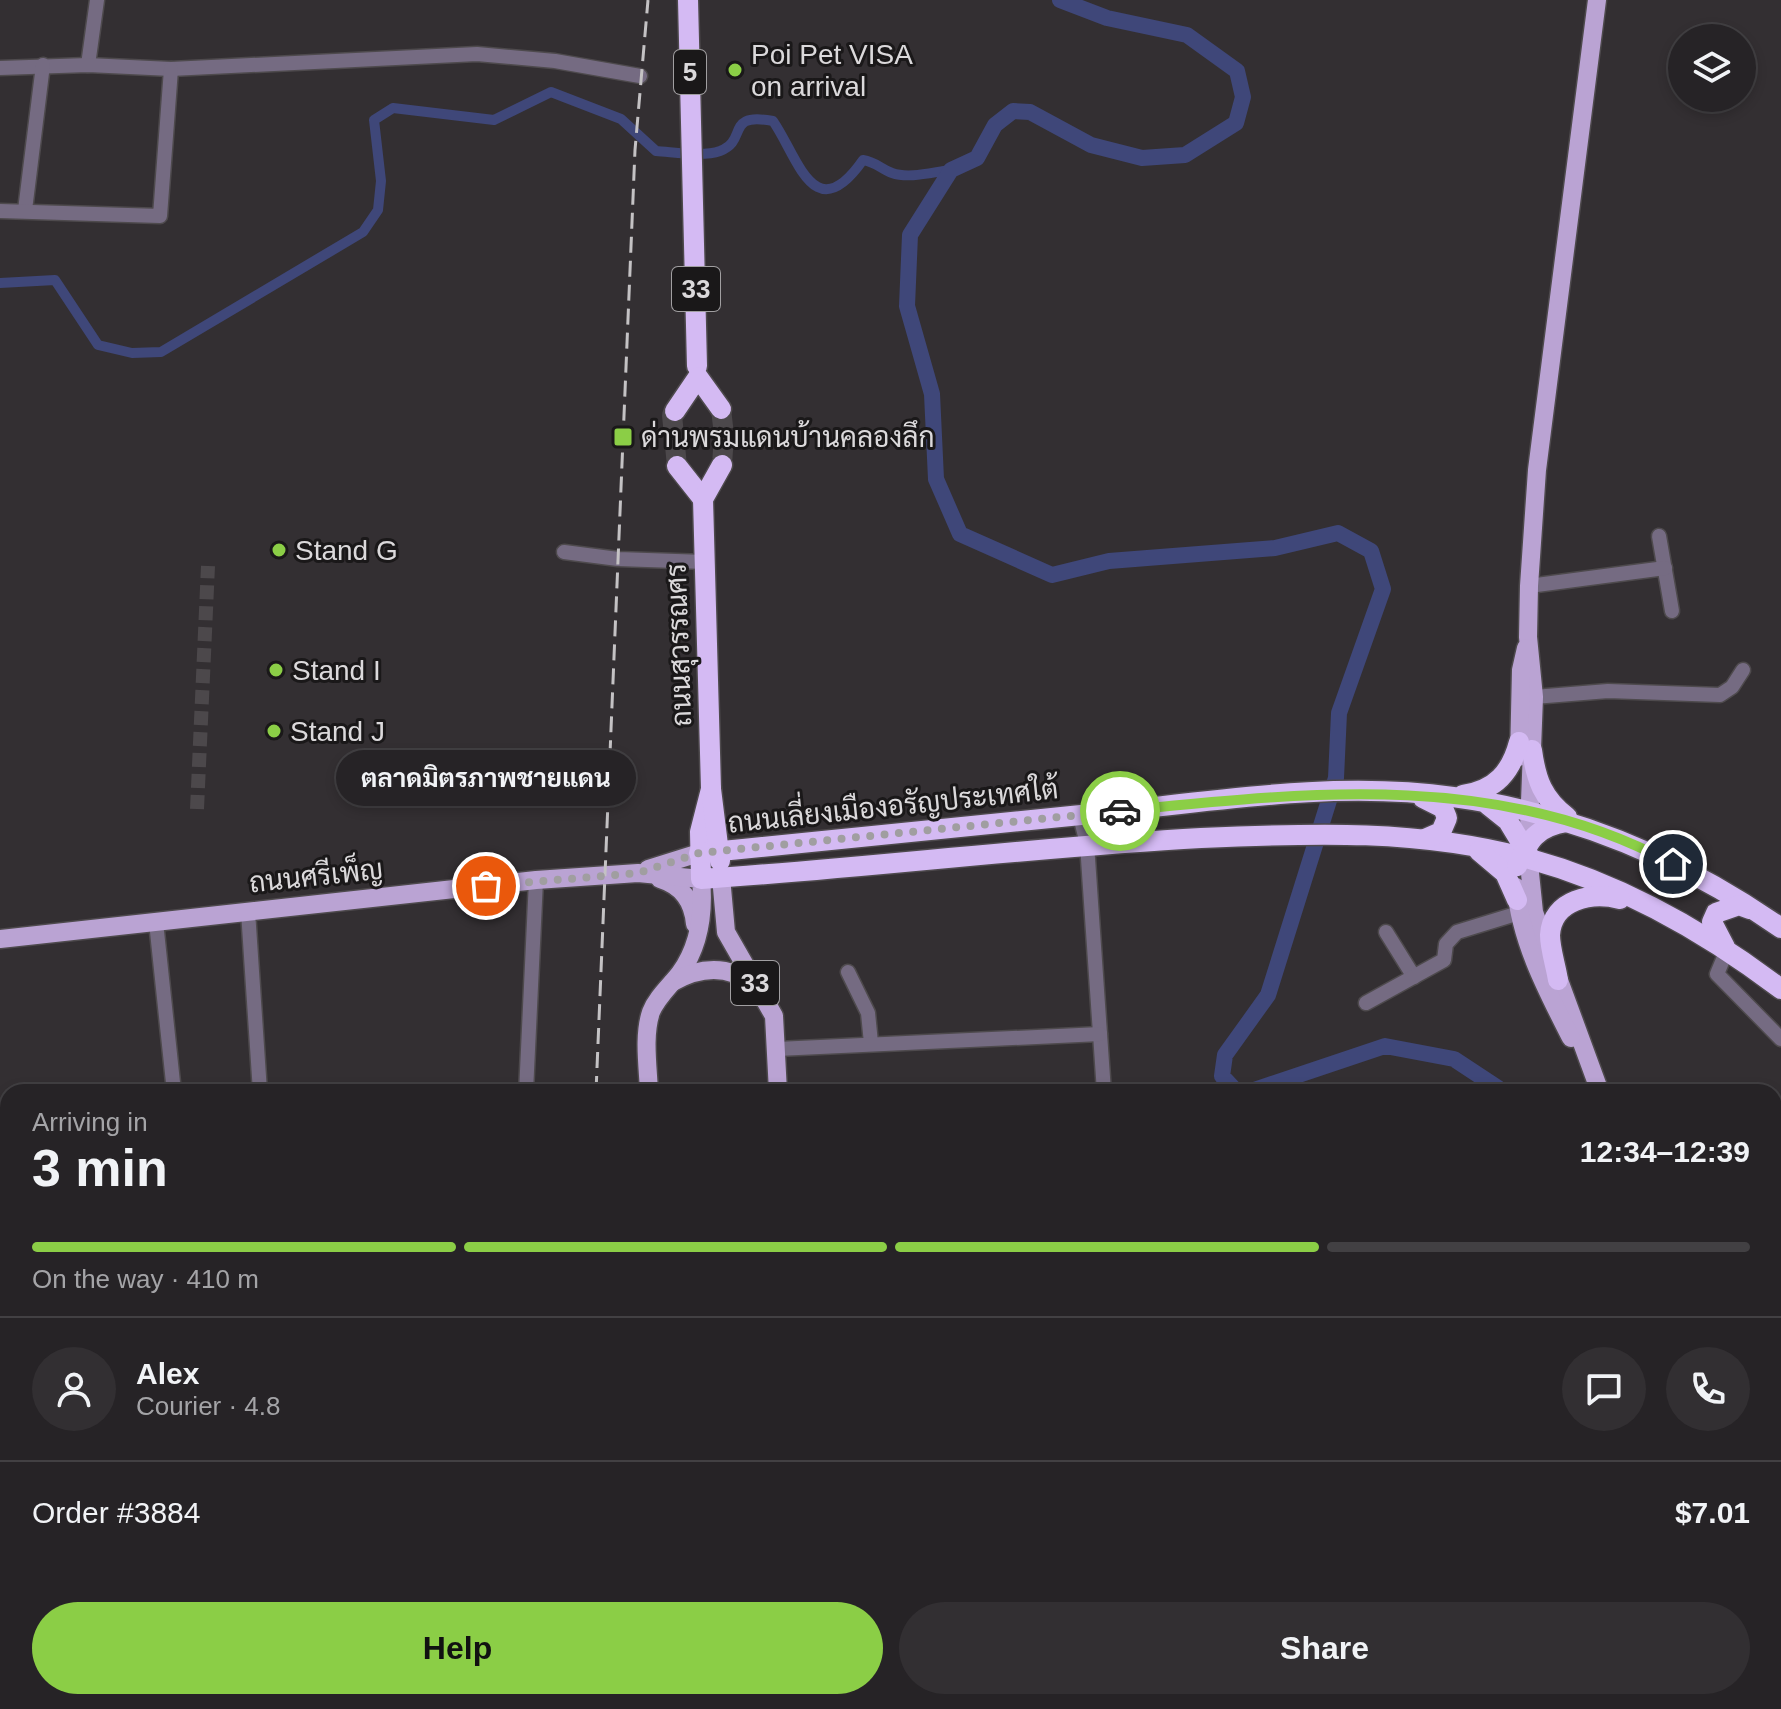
<!DOCTYPE html>
<meta charset="utf-8">
<style>
:root{--surface:#262326;--page:#322f32;--text:#f1f3f6;--muted:#a4a4a7;--line:#424043;--accent:#8bce46}
body{margin:0;font-family:Helvetica,Sarabun,sans-serif;background:var(--page);color:var(--text);height:100vh;display:flex;flex-direction:column;font-size:30px;white-space:nowrap}
*{box-sizing:border-box;margin:0}
p{font-size:26px;color:var(--muted)}
.icon{flex:none;width:44px;height:44px;fill:none;stroke:currentColor;stroke-width:2;stroke-linecap:round;stroke-linejoin:round}
.map{position:relative;flex:1;overflow:hidden}
.side{position:absolute;left:0px;top:1084px;width:1782px;height:626px;display:flex;flex-direction:column;background:var(--surface);border-radius:24px 24px 0 0;box-shadow:0 4px 12px #0003,0 0 0 2px var(--line)}
.side>*{flex:none}
.buttons{position:absolute;left:1668px;top:24px;display:grid;gap:16px}
.buttons a{display:grid;place-items:center;width:88px;height:88px;border-radius:50%;background:var(--surface);box-shadow:0 4px 12px #0003,0 0 0 2px var(--line);font-size:40px}
.pin{position:absolute;display:grid;place-items:center;width:68px;height:68px;color:#fff;margin:-34px;border:4px solid #fff;border-radius:50%;box-shadow:0 2px 8px #0007}
.courier{position:absolute;display:grid;place-items:center;width:80px;height:80px;margin:-40px;border:6px solid #8bce46;border-radius:50%;background:#fff;color:#222;box-shadow:0 2px 10px #0007}
.bubble{position:absolute;height:56px;border-radius:28px;background:var(--surface);box-shadow:0 4px 12px #0003,0 0 0 2px var(--line);font-size:26px;font-weight:700;line-height:56px;text-align:center}
.head em{font-style:normal;font-weight:700}
.head div{display:flex;flex-direction:column-reverse}
.head{display:flex;align-items:center;justify-content:space-between;height:136px;padding:0 32px}
h1{font-size:52px;font-weight:700;line-height:60px}
.bar{display:grid;grid-template-columns:repeat(4,1fr);gap:12px 8px;align-content:center;height:96px;padding:0 32px}
.bar i{height:10px;border-radius:6px;background:var(--line)}
.bar .on{background:var(--accent)}
.bar p{grid-column:span 4}
.line{display:flex;align-items:center;gap:20px;padding:0 32px;border-top:2px solid var(--line)}
.line div{flex:1}
.round{display:grid;place-items:center;flex:none;width:84px;height:84px;border-radius:42px;background:var(--page)}
.cta{display:flex;gap:16px;margin-top:auto;padding:16px 32px}
.cta a{flex:1;height:92px;border-radius:48px;background:var(--accent);color:#111;font-size:32px;font-weight:700;line-height:92px;text-align:center}
.cta a+a{background:var(--page);color:var(--text)}
.map>svg:first-child{display:block}
</style>
<div class="map">
<svg width="1781" height="1709" viewBox="0 0 1781 1709">
<rect width="100%" height="100%" fill="#332f32"/>
<g fill="none" stroke-linecap="round" stroke-linejoin="round">
<!-- canal -->
<path stroke="#3f4779" stroke-width="10" d="M 0,283 L 55,280 L 98,345 L 132,353 L 161,352 L 363,232 L 378,210 L 381,181 L 374,120 L 393,108 L 494,120 L 551,92 L 621,119 L 656,151 C 674,152 703,157 720,151 C 749,140 724,112 773,121 C 798,157 814,230 863,160 C 876,162 881,169 892,173 C 909,179 933,172 951,170"/>
<!-- river -->
<g stroke="#3f4779" stroke-width="16">
<path d="M 1060,0 L 1107,18 L 1187,35 L 1237,71 L 1243,97 L 1236,123 L 1185,155 L 1142,158 L 1091,145 L 1030,112 L 1013,111 L 995,125 L 977,158 L 951,170 L 910,235 L 907,306 L 932,394 L 936,479 L 960,534 L 1052,575 L 1109,561 L 1275,548 L 1338,533 L 1371,551 L 1383,589 L 1339,713 L 1336,778 L 1268,995 L 1225,1055 L 1222,1076 L 1236,1091 L 1251,1091 L 1385,1046 L 1454,1059 L 1498,1088 L 1498,1092"/>
<path d="M 1497,1709 L 1500,1702"/>
</g>
<!-- minor-tunnel -->
<path stroke="#4c484b" stroke-width="14" stroke-dasharray="14 7" stroke-linecap="butt" d="M 197,809 L 208,566"/>
<!-- highway-tunnel -->
<g stroke="#4c484b" stroke-width="20" stroke-dasharray="20 10" stroke-linecap="butt">
<path d="M 721,409 L 724,435 L 722,465"/>
<path d="M 675,411 L 672,415 L 677,466"/>
</g>
<!-- minor casing -->
<g stroke="#4e4a4d" stroke-width="17">
<g id="minor">
<path d="M 88,65 L 97,0"/>
<path d="M 0,68 L 88,65 L 171,69 L 477,54 L 555,61 L 640,76"/>
<path d="M 25,210 L 43,65"/>
<path d="M 0,211 L 160,216 L 171,69"/>
<path d="M 1659,536 L 1672,611"/>
<path d="M 564,552 L 618,559 L 705,562"/>
<path d="M 1529,586 L 1665,568"/>
<path d="M 1534,697 L 1608,691 L 1720,695 L 1732,687 L 1743,670"/>
<path d="M 1080,816 L 1087,844 L 1104,1092"/>
<path d="M 248,911 L 260,1092"/>
<path d="M 156,922 L 174,1092"/>
<path d="M 1386,932 L 1414,977"/>
<path d="M 1727,950 L 1717,974 L 1781,1039"/>
<path d="M 848,972 L 868,1013 L 871,1043"/>
<path d="M 1366,1003 L 1444,960 L 1446,944 L 1457,932 L 1519,913"/>
<path d="M 777,1049 L 1100,1034"/>
<path d="M 526,1092 L 536,880"/>
<path d="M 0,1128 L 8,1128"/>
<path d="M 1774,1129 L 1781,1127"/>
<path d="M 5,1175 L 8,1175"/>
<path d="M 1774,1471 L 1781,1470"/>
<path d="M 983,1702 L 983,1709"/>
<path d="M 1051,1702 L 1051,1709"/>
<path d="M 1130,1702 L 1130,1709"/>
</g>
</g>
<!-- major casing -->
<g stroke="#4e4a4d" stroke-width="21">
<g id="major">
<path d="M 1597,0 L 1537,470 L 1529,586 L 1528,637 L 1534,697 L 1528,854 L 1534,912 L 1600,1092"/>
<path d="M 1519,757 L 1521,670 L 1526,648"/>
<path d="M 648,869 L 699,853"/>
<path d="M 721,877 L 726,932 L 774,1016 L 778,1092"/>
<path d="M 660,879 C 682,886 693,901 695,924"/>
<path d="M 1516,887 C 1520,940 1547,991 1571,1038"/>
<path d="M 0,939 L 536,880 L 638,873 L 701,879 C 704,911 700,945 680,973 C 670,986 657,997 651,1012 C 643,1036 648,1067 649,1092"/>
<path d="M 673,982 C 699,967 729,964 753,985"/>
<path d="M 720,1702 L 720,1709"/>
<path d="M 736,1702 L 736,1709"/>
<path d="M 1740,1709 L 1743,1702"/>
</g>
</g>
<!-- highway casing -->
<g stroke="#4e4a4d" stroke-width="23">
<g id="highway">
<path d="M 688,0 L 697,366"/>
<path d="M 675,411 L 698,377 L 721,409"/>
<path d="M 677,466 L 703,499"/>
<path d="M 1532,750 C 1536,780 1543,799 1567,817"/>
<path d="M 711,789 L 700,832 L 701,879 C 868,868 1034,847 1201,838 C 1311,833 1422,829 1530,859 C 1621,884 1707,933 1781,989"/>
<path d="M 1463,795 C 1496,790 1511,772 1519,742"/>
<path d="M 1423,798 L 1443,808 L 1447,818 L 1441,832 L 1425,839"/>
<path d="M 1488,805 L 1508,821 L 1528,854"/>
<path d="M 1479,851 L 1505,873 L 1517,900"/>
<path d="M 699,853 C 830,841 961,828 1091,814 C 1210,802 1334,780 1453,797 C 1573,813 1682,859 1781,928"/>
<path d="M 720,861 L 711,789 L 703,499 L 722,465"/>
<path d="M 1517,866 C 1529,840 1536,827 1567,822"/>
<path d="M 1725,947 L 1712,922 L 1716,913 L 1739,905 L 1750,909"/>
<path d="M 1558,980 C 1556,966 1550,949 1550,935 C 1552,899 1592,892 1620,899"/>
</g>
</g>
<!-- minor -->
<use href="#minor" stroke="#756b82" stroke-width="14"/>
<!-- major -->
<use href="#major" stroke="#baa3d3" stroke-width="18"/>
<!-- highway -->
<use href="#highway" stroke="#d4baf3" stroke-width="20"/>
<!-- rail -->
<g stroke="#c4c2c4" stroke-width="3" stroke-dasharray="16 8" stroke-linecap="butt">
<path d="M 596,1092 L 635,150 L 648,0"/>
<path d="M 564,1709 L 565,1702"/>
</g>
</g>
<g fill="none" stroke-linecap="round" stroke-linejoin="round">
<!-- done -->
<path stroke="#a09ea0" stroke-width="8" stroke-dasharray="0 14.4" d="M 486,886 L 638,873 L 699,853 L 1120,811"/>
<!-- route -->
<path stroke="#8bce46" stroke-width="10" d="M 1120,811 C 1307,792 1501,770 1673,864"/>
</g>
<!-- markers -->
<g fill="#8bce46" stroke="#1a1819" stroke-width="3">
<circle cx="735" cy="70" r="8"/>
<rect x="613" y="427" width="20" height="20" rx="4"/>
<circle cx="279" cy="550" r="8"/>
<circle cx="276" cy="670" r="8"/>
<circle cx="274" cy="731" r="8"/>
</g>
<g text-anchor="middle" dominant-baseline="central" stroke-width="6" stroke-linejoin="round" paint-order="stroke">
<!-- shield labels -->
<g fill="#1a1819" stroke="#a19fa1" stroke-width="2">
<rect x="674" y="50" width="32" height="44" rx="6"/>
<rect x="672" y="267" width="48" height="44" rx="6"/>
<rect x="731" y="961" width="48" height="44" rx="6"/>
</g>
<g font-size="26" font-weight="bold" fill="#dbd9db">
<text x="690" y="72">5</text>
<text x="696" y="289">33</text>
<text x="755" y="983">33</text>
</g>
<!-- poi labels -->
<g font-size="28" fill="#dbd9db" stroke="#1a1819" text-anchor="start">
<text x="751" y="54">Poi Pet VISA<tspan x="751" dy="32">on arrival</tspan></text>
<text x="641" y="437">ด่านพรมแดนบ้านคลองลึก</text>
<text x="295" y="550">Stand G</text>
<text x="292" y="670">Stand I</text>
<text x="290" y="731">Stand J</text>
</g>
<!-- street labels -->
<g font-size="28" fill="#dbd9db" stroke="#1a1819">
<text transform="translate(679 645) rotate(-92)">ถนนสุวรรณศร</text>
<text transform="translate(893 806) rotate(-6)">ถนนเลี่ยงเมืองอรัญประเทศใต้</text>
<text transform="translate(316 876) rotate(-6)">ถนนศรีเพ็ญ</text>
</g>
</g>
</svg>
<div class="buttons">
<a><svg class="icon" aria-label="layers" viewBox="0 0 24 24"><path d="M12 4l9 5-9 5-9-5zM3 14l9 5 9-5"/></svg></a>
</div>
<div class="pin" style="left:486px;top:886px;background:#ea580c"><svg class="icon" aria-label="bag" viewBox="0 0 24 24"><path d="M5 8h14l-1 12H6zM9 8a3 3 0 0 1 6 0"/></svg></div>
<div class="pin" style="left:1673px;top:864px;background:#1f2937"><svg class="icon" aria-label="home" viewBox="0 0 24 24"><path d="M3 11l9-7 9 7M6 9v11h12V9"/></svg></div>
<div class="courier" style="left:1120px;top:811px"><svg class="icon" aria-label="car" viewBox="0 0 24 24"><path d="M5 17H2v-5l4-1 3-4h7l3 4 3 1v5h-3M9 17h6M6 11h13"/><circle cx="7" cy="17" r="2"/><circle cx="17" cy="17" r="2"/></svg></div>
<div class="bubble" style="left:336px;top:750px;width:300px">ตลาดมิตรภาพชายแดน</div>
<section class="side">
<div class="head"><div><h1>3 min</h1><p>Arriving in</p></div><em>12:34–12:39</em></div>
<div class="bar"><i class="on"></i><i class="on"></i><i class="on"></i><i></i><p>On the way · 410 m</p></div>
<div class="line" style="height:144px"><a class="round"><svg class="icon" aria-label="person" viewBox="0 0 24 24"><circle cx="12" cy="8" r="4"/><path d="M4 21q1-7 8-7t8 7"/></svg></a><div><b>Alex</b><p>Courier · 4.8</p></div><a class="round"><svg class="icon" aria-label="chat" viewBox="0 0 24 24"><path d="M4 5h16v11H9l-5 4z"/></svg></a><a class="round"><svg class="icon" aria-label="phone" viewBox="0 0 24 24"><path d="M5 4h4l2 5-3 2q2 4 5 5l2-3 5 2v4C11 20 4 13 5 4z"/></svg></a></div>
<div class="line" style="height:104px"><div>Order #3884</div><b>$7.01</b></div>
<div class="cta"><a>Help</a><a>Share</a></div>
</section>
</div>
